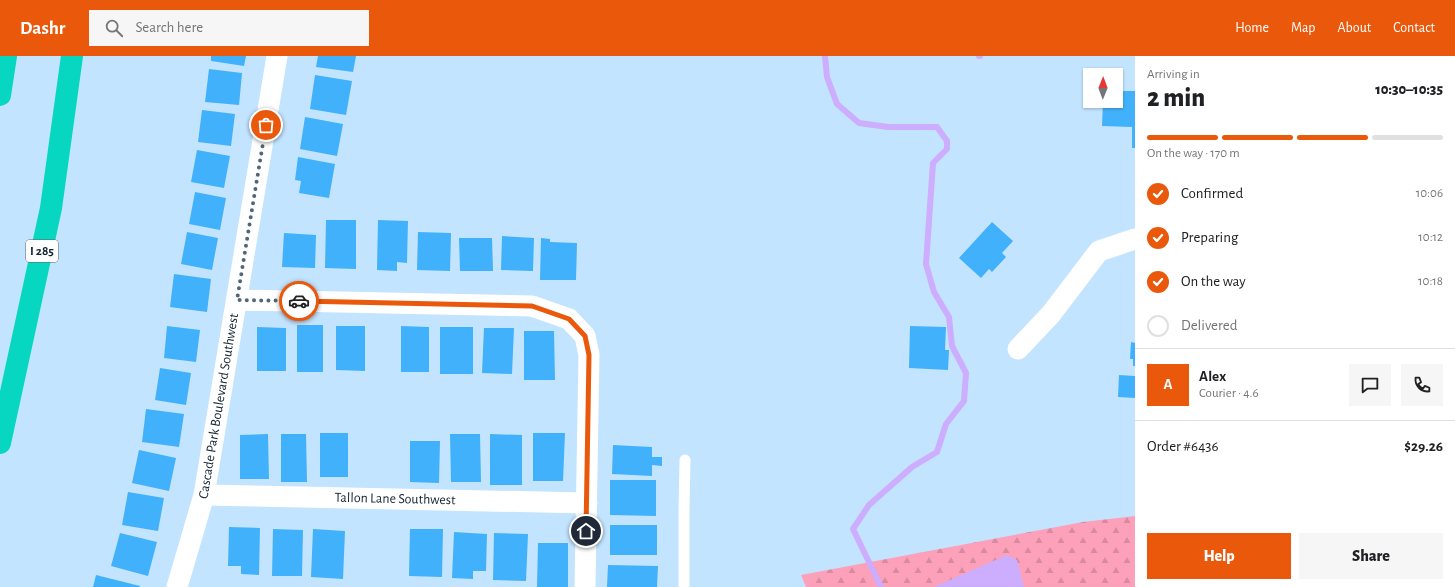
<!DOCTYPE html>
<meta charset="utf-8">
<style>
:root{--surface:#fff;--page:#f6f6f6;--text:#202124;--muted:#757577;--line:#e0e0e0;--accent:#ea580c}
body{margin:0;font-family:"Alegreya Sans",sans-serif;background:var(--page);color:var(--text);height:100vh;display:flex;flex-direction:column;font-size:15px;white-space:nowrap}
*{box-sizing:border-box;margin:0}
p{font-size:13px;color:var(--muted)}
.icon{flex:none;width:22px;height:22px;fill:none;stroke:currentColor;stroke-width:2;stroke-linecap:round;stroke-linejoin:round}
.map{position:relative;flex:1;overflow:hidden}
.drawer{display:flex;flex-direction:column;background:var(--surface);width:320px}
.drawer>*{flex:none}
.needle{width:26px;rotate:1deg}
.tools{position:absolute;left:1083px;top:12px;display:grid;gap:8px}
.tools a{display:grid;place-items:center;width:40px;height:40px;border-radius:0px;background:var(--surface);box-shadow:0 1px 3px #0004;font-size:20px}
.pin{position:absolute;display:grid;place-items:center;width:34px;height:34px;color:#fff;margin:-17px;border:2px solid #fff;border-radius:50%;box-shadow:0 1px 4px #0007}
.courier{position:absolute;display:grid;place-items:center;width:40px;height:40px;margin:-20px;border:3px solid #ea580c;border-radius:50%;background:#fff;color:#222;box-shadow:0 1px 5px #0007}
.overview em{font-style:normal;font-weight:800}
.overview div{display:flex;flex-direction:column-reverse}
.overview{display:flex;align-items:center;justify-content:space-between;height:68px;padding:0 12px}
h1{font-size:26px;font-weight:800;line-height:30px}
.bar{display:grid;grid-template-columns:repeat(4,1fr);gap:6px 4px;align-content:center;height:48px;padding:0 12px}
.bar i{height:5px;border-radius:3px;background:var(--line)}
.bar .active{background:var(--accent)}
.bar p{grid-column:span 4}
.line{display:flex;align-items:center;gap:10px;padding:0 12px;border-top:1px solid var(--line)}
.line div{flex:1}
.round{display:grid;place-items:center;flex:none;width:42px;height:42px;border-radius:0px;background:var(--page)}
ol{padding:0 12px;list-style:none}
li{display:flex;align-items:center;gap:12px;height:44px}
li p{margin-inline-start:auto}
li .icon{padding:4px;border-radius:50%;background:var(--accent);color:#fff;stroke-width:4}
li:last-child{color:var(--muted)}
li i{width:22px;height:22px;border:2px solid var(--line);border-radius:50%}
.cta{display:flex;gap:8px;margin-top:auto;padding:8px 12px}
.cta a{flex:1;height:46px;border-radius:0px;background:var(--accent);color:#fff;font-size:16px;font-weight:800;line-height:46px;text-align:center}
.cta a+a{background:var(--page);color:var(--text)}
header{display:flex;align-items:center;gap:24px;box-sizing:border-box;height:56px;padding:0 20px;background:var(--accent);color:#fff}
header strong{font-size:19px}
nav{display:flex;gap:22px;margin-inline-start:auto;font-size:14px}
.search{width:280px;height:36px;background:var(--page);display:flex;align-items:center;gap:10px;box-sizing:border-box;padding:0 14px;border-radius:0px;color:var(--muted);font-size:15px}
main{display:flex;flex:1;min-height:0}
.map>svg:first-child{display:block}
</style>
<header>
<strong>Dashr</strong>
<div class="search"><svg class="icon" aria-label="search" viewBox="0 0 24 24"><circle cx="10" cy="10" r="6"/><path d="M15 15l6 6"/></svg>Search here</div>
<nav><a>Home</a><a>Map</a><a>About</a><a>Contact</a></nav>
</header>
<main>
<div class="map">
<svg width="1135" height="531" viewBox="0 0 1135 531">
<defs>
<pattern id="forest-firs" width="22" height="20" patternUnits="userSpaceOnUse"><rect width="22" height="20" fill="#fda0b9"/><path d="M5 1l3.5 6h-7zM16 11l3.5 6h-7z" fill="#d88a9f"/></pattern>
</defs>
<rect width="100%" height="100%" fill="#c3e4ff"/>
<!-- forest -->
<path fill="url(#forest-firs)" d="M 1135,460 L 1135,531 L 806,531 L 801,519 L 1083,466 Z"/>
<!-- water -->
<path fill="#cdadfe" d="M 1007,499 L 1017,504 L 1024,531 L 934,531 Z"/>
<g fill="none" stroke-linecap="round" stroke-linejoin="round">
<!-- stream -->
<g stroke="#cdadfe" stroke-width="6">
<path d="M 825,0 L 827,21 L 837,48 L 859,67 L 888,71 L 937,71 L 947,85 L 947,93 L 933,107 L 926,208 L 934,236 L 949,261 L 952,290 L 966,317 L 964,345 L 946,368 L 937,396 L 912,411 L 869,449 L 853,473 L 881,531"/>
<path d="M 979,0 L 980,0"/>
</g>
</g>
<!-- building -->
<g fill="#42b1fb">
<path d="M 211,0 L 246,0 L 244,10 L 211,5 Z"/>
<path d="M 318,0 L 356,0 L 353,16 L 316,11 Z"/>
<path d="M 209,13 L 242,17 L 239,49 L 205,46 Z"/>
<path d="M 315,19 L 352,25 L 346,59 L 310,53 Z"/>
<path d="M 1116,35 L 1135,35 L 1135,92 L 1132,92 L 1132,71 L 1102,70 L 1103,45 L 1116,45 Z"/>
<path d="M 202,54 L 235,58 L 231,90 L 198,86 Z"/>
<path d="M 305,61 L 343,68 L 337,100 L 300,93 Z"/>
<path d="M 197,94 L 230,100 L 224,132 L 191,126 Z"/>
<path d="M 298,101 L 335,108 L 329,142 L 299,137 L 301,125 L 295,124 Z"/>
<path d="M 195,136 L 226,142 L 220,174 L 189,168 Z"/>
<path d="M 326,164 L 356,164 L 356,213 L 325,212 Z"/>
<path d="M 378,164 L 408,165 L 407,207 L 397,206 L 397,215 L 377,214 Z"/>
<path d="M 992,166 L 1013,185 L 1002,197 L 1006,201 L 992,216 L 989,213 L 981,222 L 959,202 Z"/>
<path d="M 187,176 L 218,182 L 212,214 L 181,208 Z"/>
<path d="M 418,176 L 451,177 L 450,215 L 417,214 Z"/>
<path d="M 284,177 L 316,179 L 315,212 L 282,211 Z"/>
<path d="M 502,180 L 534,182 L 533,215 L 501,214 Z"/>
<path d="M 459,182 L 492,182 L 493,215 L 460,215 Z"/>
<path d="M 541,182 L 550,183 L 550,186 L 577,187 L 576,224 L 540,224 Z"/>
<path d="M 174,218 L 211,223 L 207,256 L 170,251 Z"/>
<rect x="297" y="269" width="26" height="47"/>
<path d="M 167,270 L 200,274 L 196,306 L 164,302 Z"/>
<path d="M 336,270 L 365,270 L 365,315 L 336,314 Z"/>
<path d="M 401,270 L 429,271 L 429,316 L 401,316 Z"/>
<path d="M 910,270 L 946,271 L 945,294 L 949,294 L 948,314 L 909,312 Z"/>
<path d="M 257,271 L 286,272 L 286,315 L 257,315 Z"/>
<rect x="440" y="271" width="33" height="47"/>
<path d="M 484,272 L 514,272 L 512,318 L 482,317 Z"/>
<path d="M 524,275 L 554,275 L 555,324 L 524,324 Z"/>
<path d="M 1131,286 L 1135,287 L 1135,310 L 1133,310 L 1133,303 L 1130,303 Z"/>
<path d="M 160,312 L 191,317 L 186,349 L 155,344 Z"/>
<path d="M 1119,319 L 1135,320 L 1135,342 L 1118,341 Z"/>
<path d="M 146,353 L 184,358 L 179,391 L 142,386 Z"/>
<rect x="320" y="377" width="28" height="44"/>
<path d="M 533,377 L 565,377 L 563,425 L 533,425 Z"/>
<path d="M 268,378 L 269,423 L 240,423 L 240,379 Z"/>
<path d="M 281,378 L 306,378 L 307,426 L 281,426 Z"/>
<path d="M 450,378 L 480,378 L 481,426 L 451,426 Z"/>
<path d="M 490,378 L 522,379 L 522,429 L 490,429 Z"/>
<path d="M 410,385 L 440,385 L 439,427 L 410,426 Z"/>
<path d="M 613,389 L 652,391 L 652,401 L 662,401 L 662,410 L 652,409 L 652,420 L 612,418 Z"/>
<path d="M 139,394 L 176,402 L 169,435 L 132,427 Z"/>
<path d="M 610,424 L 656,424 L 656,460 L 610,459 Z"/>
<path d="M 128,436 L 164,442 L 158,475 L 122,469 Z"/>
<rect x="610" y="469" width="47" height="30"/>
<path d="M 229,471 L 260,472 L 259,519 L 241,518 L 241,510 L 228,510 Z"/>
<path d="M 273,473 L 303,474 L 302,520 L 272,520 Z"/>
<path d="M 313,473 L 345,475 L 343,523 L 311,521 Z"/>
<path d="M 410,473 L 443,473 L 442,521 L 409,520 Z"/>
<path d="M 454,476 L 487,478 L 486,515 L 473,515 L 473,523 L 452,522 Z"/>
<path d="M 120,477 L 157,486 L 148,520 L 111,510 Z"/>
<path d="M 494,477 L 528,478 L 526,525 L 493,524 Z"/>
<path d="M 538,487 L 568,487 L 568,531 L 537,531 Z"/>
<path d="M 608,509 L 658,510 L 657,531 L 607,531 Z"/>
<path d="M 96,519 L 140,530 L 140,531 L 93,531 Z"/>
</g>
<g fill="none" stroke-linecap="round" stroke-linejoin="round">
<!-- service -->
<path stroke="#fff" stroke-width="11" d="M 684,531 L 684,454 L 685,404"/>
<!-- minor -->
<g stroke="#fff" stroke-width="21">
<path d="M 237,244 L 532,250 L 569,263 L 585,280 L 589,299 L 585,531"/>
<path d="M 1018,293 L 1051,258 L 1099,195 L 1135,183"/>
<path id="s1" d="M 204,439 L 587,447"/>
<path id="s2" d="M 177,531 L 204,439 L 277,0"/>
</g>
<!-- motorway -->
<g stroke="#07d6c0" stroke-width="22">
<path d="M 0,39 L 6,0"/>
<path d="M 0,387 L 51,152 L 72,0"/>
</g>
</g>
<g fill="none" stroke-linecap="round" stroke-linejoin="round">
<!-- done -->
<path stroke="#516778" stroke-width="4" stroke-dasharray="0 7.2" d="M 266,69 L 237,244 L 299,245"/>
<!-- route -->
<path stroke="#ea580c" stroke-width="5" d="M 299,245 L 532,250 L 569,263 L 585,280 L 589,299 L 586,475"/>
</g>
<g text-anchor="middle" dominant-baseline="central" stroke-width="3" stroke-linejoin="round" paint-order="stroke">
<!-- shield labels -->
<rect fill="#fff" stroke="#5a656d" stroke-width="1" x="26" y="184" width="32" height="22" rx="3"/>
<g font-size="13" font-weight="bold" fill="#13232f">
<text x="42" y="195">I 285</text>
</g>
<!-- street labels -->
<g font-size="14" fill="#13232f" stroke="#fff">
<text stroke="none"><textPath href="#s2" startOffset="186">Cascade Park Boulevard Southwest</textPath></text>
<text stroke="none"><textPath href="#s1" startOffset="191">Tallon Lane Southwest</textPath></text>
</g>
</g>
</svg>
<div class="tools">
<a><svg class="needle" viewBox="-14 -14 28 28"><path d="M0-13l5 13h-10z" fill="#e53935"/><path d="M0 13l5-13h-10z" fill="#757577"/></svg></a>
</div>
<div class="pin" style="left:266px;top:69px;background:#ea580c"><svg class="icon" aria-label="bag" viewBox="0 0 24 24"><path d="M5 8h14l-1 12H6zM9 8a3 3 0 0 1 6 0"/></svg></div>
<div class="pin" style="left:586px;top:475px;background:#1f2937"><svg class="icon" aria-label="home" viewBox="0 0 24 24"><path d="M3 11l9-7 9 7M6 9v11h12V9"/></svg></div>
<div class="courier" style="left:299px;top:245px"><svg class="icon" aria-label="car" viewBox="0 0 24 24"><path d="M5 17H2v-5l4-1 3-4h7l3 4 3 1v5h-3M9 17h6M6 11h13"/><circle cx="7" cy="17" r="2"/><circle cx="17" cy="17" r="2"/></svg></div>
</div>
<section class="drawer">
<div class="overview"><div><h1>2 min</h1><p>Arriving in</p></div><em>10:30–10:35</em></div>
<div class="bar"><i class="active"></i><i class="active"></i><i class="active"></i><i></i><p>On the way · 170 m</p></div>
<ol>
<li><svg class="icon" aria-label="check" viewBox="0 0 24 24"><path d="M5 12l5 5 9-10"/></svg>Confirmed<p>10:06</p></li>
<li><svg class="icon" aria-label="check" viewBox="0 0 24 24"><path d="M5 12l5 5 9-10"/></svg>Preparing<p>10:12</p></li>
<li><svg class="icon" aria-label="check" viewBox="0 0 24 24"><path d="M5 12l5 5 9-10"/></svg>On the way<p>10:18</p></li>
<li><i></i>Delivered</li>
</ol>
<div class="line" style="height:72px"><b class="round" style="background:var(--accent);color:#fff">A</b><div><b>Alex</b><p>Courier · 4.6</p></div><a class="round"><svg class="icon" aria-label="chat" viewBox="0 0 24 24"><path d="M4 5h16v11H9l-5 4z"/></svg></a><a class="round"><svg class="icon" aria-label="phone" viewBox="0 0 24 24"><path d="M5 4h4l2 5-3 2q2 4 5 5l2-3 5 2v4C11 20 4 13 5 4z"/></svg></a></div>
<div class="line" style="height:52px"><div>Order #6436</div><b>$29.26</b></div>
<div class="cta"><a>Help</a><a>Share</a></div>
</section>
</main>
